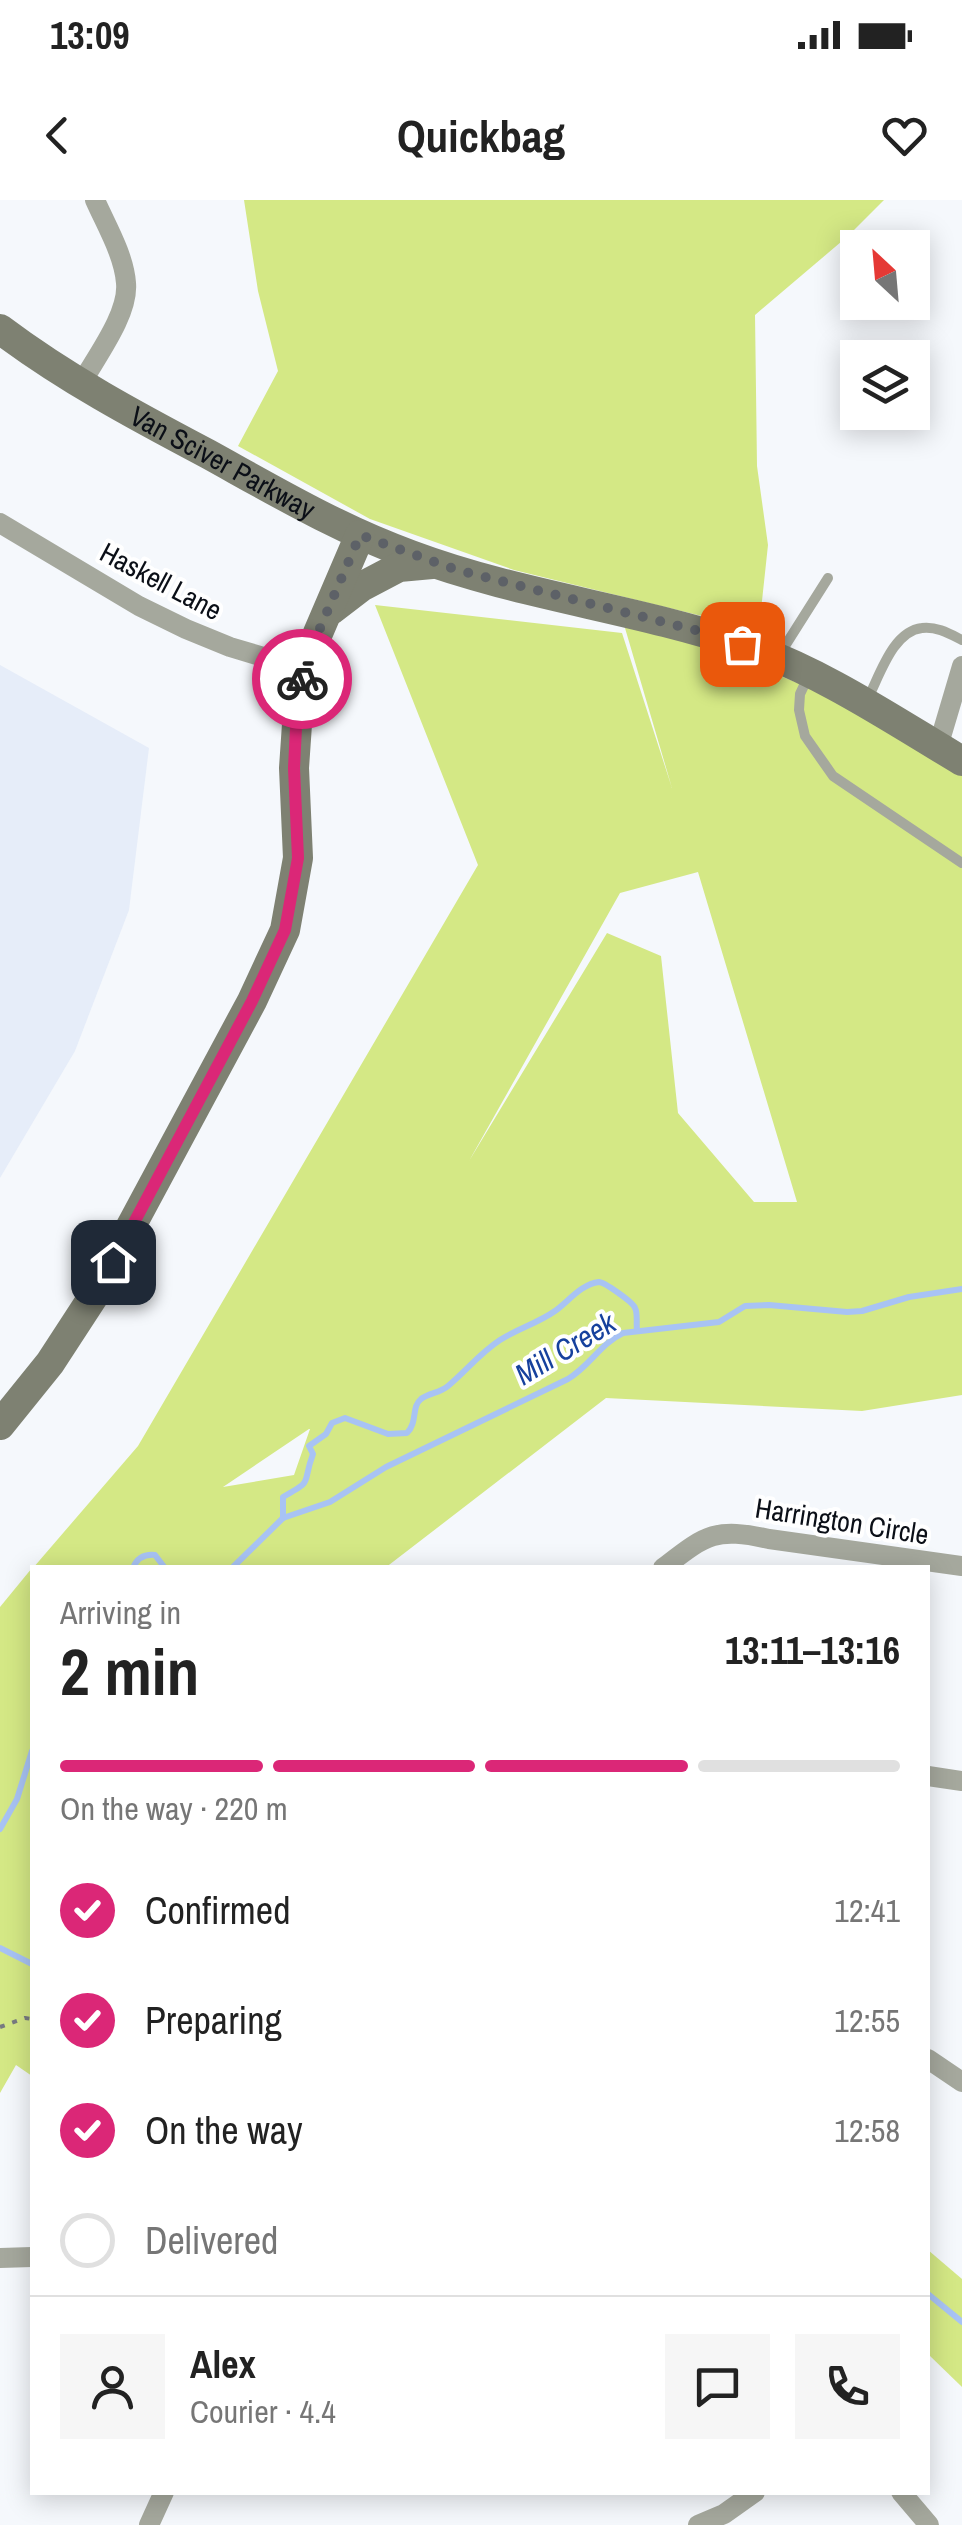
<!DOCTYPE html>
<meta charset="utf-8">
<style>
:root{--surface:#fff;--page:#f6f6f6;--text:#222;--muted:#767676;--line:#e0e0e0;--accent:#db2777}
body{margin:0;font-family:"Archivo Narrow",sans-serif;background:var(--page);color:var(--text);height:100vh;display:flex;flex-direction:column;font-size:38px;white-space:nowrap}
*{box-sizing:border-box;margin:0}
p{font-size:32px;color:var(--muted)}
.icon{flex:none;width:55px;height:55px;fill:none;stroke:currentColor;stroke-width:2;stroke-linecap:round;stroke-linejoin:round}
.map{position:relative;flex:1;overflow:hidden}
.details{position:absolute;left:30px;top:1365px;width:900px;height:930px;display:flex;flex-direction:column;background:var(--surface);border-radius:0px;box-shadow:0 5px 25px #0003}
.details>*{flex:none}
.needle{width:65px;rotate:334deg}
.fabs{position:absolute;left:840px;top:30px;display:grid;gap:20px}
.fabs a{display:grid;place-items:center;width:90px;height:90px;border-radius:0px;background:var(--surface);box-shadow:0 5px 25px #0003;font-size:50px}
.pin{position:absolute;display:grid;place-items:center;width:85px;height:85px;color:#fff;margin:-42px;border-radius:20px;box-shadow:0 5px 15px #0006}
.courier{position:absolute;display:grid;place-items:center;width:100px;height:100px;margin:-50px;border:8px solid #db2777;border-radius:50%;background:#fff;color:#222;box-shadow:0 2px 12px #0007}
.headline em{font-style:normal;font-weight:800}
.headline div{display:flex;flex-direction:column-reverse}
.headline{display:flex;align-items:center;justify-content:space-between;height:170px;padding:0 30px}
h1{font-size:65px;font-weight:800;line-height:75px}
.bar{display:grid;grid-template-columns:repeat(4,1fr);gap:15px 10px;align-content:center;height:120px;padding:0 30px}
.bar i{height:12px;border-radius:8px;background:var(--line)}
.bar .on{background:var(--accent)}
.bar p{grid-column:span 4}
.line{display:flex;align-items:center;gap:25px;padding:0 30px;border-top:2px solid var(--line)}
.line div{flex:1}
.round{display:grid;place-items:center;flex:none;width:105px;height:105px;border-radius:0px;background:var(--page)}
ol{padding:0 30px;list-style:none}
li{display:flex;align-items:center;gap:30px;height:110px}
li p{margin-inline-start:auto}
li .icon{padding:10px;border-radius:50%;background:var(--accent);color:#fff;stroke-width:4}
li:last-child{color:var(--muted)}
li i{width:55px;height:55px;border:5px solid var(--line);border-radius:50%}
.status{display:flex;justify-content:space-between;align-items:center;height:70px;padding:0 50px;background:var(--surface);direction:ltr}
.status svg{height:28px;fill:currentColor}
header{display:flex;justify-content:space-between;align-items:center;height:130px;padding:0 30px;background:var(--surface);font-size:45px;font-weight:800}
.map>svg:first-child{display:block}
</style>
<div class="status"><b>13:09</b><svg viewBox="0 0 49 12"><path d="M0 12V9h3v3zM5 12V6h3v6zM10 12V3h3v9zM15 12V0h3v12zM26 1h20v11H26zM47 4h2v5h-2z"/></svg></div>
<header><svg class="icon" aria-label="back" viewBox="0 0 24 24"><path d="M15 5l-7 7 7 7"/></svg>Quickbag<svg class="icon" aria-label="heart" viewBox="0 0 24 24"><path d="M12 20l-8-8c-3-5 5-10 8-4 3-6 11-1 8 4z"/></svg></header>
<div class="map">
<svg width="962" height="2325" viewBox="0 0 962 2325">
<rect width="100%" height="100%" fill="#f5f8fc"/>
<!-- built -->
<path fill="#e6edf9" d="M 0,465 L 149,548 L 129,710 L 75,851 L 0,978 Z"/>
<!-- green -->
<g fill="#d4e885" fill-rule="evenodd">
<path d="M 244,0 L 884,0 L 848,36 L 755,115 L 757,266 L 768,345 L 761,410 L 714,419 L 514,370 L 370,319 L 238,246 L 278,171 L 258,91 Z"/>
<path d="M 375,405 L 622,433 L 672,588 L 620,411 L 951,545 L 962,556 L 962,1195 L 862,1211 L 606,1198 L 385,1368 L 33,1368 L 138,1246 L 478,665 ZM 698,672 L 797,1002 L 754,1002 L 678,913 L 661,756 L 607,733 L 469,961 L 620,693 ZM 310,1229 L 294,1275 L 223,1287 L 309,1229 Z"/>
<path d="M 32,1368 L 32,1876 L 16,1865 L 0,1893 L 0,1407 Z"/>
<path d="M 928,2050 L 962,2079 L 962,2187 L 928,2154 Z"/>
</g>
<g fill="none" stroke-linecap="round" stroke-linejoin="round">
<!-- stream -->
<g stroke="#a8c3f4" stroke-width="6">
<path d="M 283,1318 L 283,1297 C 315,1279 301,1286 313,1254 L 309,1246 L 326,1234 L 332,1223 L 345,1218 L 388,1234 L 407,1233 C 418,1222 411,1207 421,1199 C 429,1193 440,1193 448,1186 C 466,1171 480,1153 500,1140 C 517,1129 538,1123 555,1111 C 568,1102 581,1084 599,1082 C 604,1082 633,1102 635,1108 C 638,1113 636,1124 637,1130"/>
<path d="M 133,1368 C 137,1358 144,1354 155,1355 L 165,1368"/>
<path d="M 232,1368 L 283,1318 L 330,1302 L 386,1267 L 568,1179 C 590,1166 600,1144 623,1133 L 719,1122 L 745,1106 L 769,1105 L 847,1112 L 862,1111 L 909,1097 L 962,1089"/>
<path d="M 0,1629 L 17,1599 L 32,1551"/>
<path d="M 0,1748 L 32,1764"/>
<path d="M 928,2094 L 962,2122"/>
</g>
<!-- path -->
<path stroke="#787b81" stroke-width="4" stroke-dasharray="5 8" stroke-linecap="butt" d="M 0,1827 L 25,1818 L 32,1819"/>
<!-- lane -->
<g stroke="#a5a89d" stroke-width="10">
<path d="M 778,457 L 828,378"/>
<path d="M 808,477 L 800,494 L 799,510 L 805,536 L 833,576 L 962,663"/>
<path d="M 868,498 C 880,475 893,431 922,428 C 936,426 950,434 962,440"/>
</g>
<!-- street -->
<g stroke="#a5a89d" stroke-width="20">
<path d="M 81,184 C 96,157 129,114 126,83 C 124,55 106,25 95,0"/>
<path d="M 0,323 L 139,406 L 186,429 L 230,447 L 304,469"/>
<path d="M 938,547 L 962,466"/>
<path d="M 663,1368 C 706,1335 714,1327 769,1339 L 962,1366"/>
<path d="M 928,1576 L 962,1581"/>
<path d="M 928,1859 L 962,1882"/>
<path d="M 0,2058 L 32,2057"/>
<path d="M 901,2292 L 929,2325"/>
<path d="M 149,2325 L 164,2292"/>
<path d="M 698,2325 L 724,2314 L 755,2292"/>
</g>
<!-- secondary -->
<g stroke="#7e8172" stroke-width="30">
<path id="s1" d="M 0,129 C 65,178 136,216 208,254 C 275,291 339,329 411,355 C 518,395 633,408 741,444 C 821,471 890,518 962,561"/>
<path d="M 331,410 L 361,387 L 399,367 L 432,364"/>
<path d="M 0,1225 L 50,1163 L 93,1097 L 252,801 L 285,730 L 298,658 L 294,568 L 299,495 L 304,469 L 318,433 L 360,335"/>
</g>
</g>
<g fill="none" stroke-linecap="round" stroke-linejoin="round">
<!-- done -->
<path stroke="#5d6167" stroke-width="10" stroke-dasharray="0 18" d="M 302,479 L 318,433 L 360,335 L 457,370 L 695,430 L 742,444"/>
<!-- route -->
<path stroke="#db2777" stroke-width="12" d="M 113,1062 L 252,801 L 285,730 L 298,658 L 294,568 L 296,528 L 302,479"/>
</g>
<g text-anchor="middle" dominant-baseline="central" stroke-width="8" stroke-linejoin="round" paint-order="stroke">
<!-- street labels -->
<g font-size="28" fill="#0b0f17" stroke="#fff">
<text stroke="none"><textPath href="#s1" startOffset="260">Van Sciver Parkway</textPath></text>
<text transform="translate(161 381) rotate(28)">Haskell Lane</text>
<text transform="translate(842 1321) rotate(9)">Harrington Circle</text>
</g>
<!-- water labels -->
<g font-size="30" font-style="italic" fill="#16419d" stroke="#fff">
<text transform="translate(565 1148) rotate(-31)">Mill Creek</text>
</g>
</g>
</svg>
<div class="fabs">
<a><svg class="needle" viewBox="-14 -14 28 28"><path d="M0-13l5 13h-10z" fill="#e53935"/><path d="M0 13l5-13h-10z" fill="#767676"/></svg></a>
<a><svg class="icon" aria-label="layers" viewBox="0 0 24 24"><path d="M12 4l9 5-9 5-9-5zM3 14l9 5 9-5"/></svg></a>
</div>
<div class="pin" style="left:742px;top:444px;background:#ea580c"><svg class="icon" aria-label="bag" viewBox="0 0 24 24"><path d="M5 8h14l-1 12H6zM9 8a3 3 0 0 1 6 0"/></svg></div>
<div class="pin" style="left:113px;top:1062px;background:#1f2937"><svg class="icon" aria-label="home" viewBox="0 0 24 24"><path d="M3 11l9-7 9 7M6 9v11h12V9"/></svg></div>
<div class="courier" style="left:302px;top:479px"><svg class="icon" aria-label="bike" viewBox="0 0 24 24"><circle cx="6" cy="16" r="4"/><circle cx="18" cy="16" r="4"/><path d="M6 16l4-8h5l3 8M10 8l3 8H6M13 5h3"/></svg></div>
<section class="details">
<div class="headline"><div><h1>2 min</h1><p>Arriving in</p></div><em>13:11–13:16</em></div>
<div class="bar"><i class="on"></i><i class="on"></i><i class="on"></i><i></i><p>On the way · 220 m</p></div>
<ol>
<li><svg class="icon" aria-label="check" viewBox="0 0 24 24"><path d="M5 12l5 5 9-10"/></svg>Confirmed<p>12:41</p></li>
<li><svg class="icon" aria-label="check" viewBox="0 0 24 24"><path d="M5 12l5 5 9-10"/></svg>Preparing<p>12:55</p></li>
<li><svg class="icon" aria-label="check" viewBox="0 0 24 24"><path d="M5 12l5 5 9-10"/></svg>On the way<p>12:58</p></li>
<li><i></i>Delivered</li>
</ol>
<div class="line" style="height:180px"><a class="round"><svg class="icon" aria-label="person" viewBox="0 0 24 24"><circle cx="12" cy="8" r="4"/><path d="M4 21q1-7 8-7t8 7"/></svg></a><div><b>Alex</b><p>Courier · 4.4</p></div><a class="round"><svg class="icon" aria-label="chat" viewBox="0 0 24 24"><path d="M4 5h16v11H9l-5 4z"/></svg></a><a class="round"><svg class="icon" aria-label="phone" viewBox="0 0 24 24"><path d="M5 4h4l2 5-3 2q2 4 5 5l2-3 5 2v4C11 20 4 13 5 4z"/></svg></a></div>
</section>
</div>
